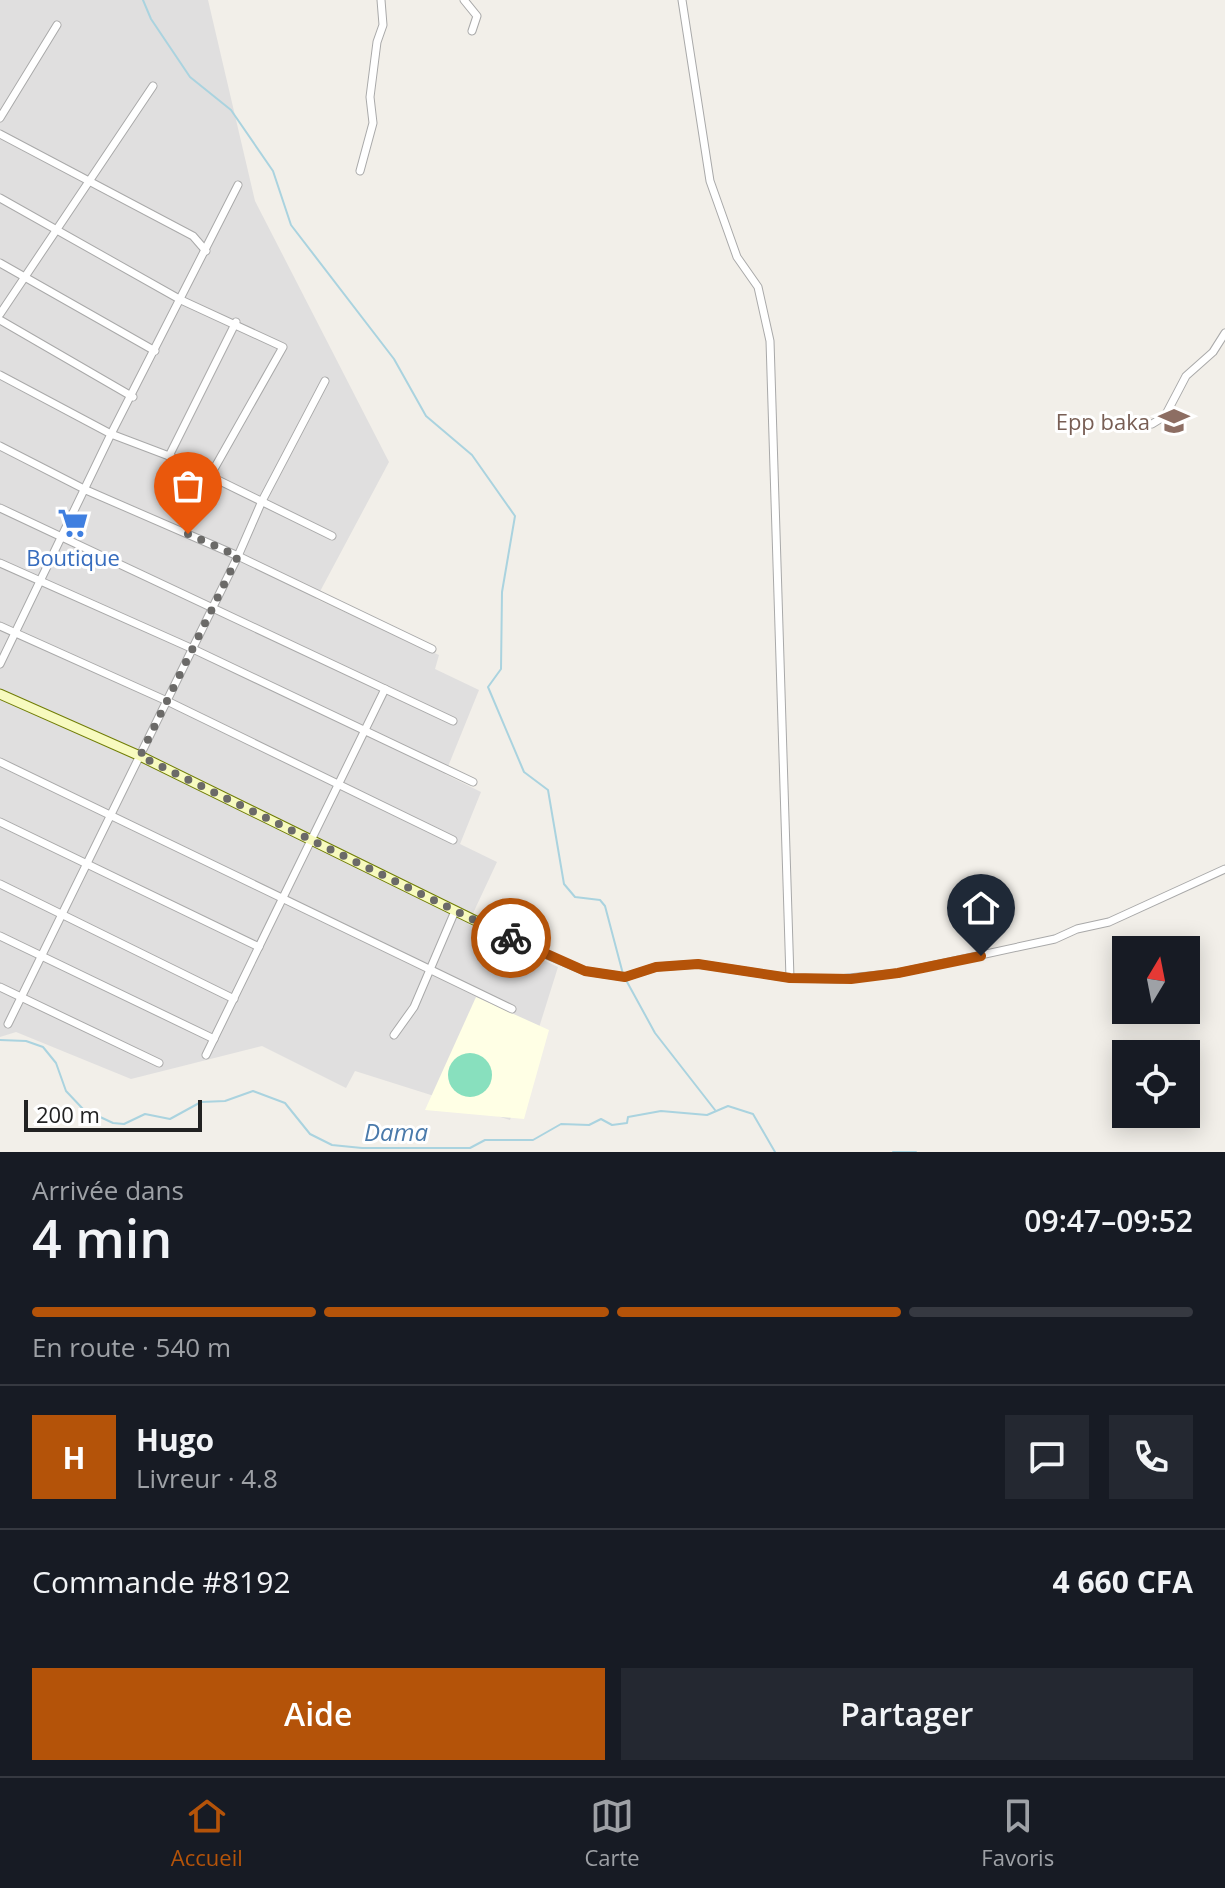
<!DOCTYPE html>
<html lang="fr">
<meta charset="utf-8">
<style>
:root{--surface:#171b24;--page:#242831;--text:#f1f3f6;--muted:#9ea1a6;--line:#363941;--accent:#b45309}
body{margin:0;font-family:"Open Sans",sans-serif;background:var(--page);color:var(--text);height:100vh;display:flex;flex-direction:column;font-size:30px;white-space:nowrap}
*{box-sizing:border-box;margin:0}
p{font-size:26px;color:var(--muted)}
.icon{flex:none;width:44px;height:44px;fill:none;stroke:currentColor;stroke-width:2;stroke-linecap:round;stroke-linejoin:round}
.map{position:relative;height:1152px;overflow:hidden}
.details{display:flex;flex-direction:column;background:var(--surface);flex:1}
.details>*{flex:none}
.needle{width:52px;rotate:10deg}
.fabs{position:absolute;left:1112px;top:936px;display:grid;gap:16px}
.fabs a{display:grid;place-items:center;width:88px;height:88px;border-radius:0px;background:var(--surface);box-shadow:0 4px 20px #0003;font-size:40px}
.scale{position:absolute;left:24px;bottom:20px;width:178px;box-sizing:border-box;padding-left:8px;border:4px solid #222;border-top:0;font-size:22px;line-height:28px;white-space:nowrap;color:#222;-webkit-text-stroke:6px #fff;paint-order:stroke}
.pin{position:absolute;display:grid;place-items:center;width:68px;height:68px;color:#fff;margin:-82px -34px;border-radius:50% 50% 50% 0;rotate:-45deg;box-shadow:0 0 8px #0007}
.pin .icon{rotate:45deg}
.courier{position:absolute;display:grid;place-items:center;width:80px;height:80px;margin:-40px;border:6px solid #b45309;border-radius:50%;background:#fff;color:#222;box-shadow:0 2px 10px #0007}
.headline em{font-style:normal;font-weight:600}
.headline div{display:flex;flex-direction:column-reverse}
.headline{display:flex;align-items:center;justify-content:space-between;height:136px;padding:0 32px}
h1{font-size:52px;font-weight:600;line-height:60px}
.bar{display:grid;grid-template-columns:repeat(4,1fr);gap:12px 8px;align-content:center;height:96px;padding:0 32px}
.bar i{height:10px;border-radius:6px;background:var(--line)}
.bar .on{background:var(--accent)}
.bar p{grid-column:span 4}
.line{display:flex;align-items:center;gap:20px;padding:0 32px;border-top:2px solid var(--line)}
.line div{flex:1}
.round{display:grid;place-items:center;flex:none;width:84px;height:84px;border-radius:0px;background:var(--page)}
.button{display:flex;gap:16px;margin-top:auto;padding:16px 32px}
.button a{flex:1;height:92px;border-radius:0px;background:var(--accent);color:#fff;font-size:32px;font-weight:600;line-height:92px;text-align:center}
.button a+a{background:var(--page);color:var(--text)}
.menu{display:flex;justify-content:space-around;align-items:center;height:112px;border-top:2px solid var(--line);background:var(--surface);font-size:22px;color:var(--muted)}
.menu a{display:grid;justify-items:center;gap:4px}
.menu .on{color:var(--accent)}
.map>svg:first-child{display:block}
</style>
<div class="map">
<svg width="1225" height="1152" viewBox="0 0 1225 1152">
<rect width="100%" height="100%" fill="#f2efe9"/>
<!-- residential -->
<path fill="#e0dfdf" d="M 0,0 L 208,0 L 255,201 L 389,462 L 316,599 L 439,655 L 435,669 L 479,690 L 445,774 L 481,792 L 460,844 L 497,862 L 468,924 L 558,967 L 510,1120 L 355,1071 L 346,1088 L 262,1046 L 131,1079 L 16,1032 L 0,1037 Z"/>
<!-- education -->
<path fill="#ffffe5" d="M 476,997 L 549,1030 L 524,1119 L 425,1110 Z"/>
<!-- pitch -->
<circle fill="#88e0be" cx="470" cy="1075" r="22"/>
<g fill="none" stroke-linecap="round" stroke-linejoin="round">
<!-- stream -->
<g stroke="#aad3df" stroke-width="2">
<path d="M 143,0 L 151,19 L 190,77 L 231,110 L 273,171 L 291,225 L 394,359 L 426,416 L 472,455 L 515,516 L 502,592 L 501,669 L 488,687 L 524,772 L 548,790 L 564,884 L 575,897 L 600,900 L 605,906 L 623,974"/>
<path d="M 626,980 L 655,1033 L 715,1110"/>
<path d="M 0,1040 L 26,1041 L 43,1047 L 56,1063 L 66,1091 L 83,1109 L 113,1123 L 124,1124 L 145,1114 L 170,1119 L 201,1102 L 225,1101 L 253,1091 L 285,1103 L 310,1134 L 332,1145 L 362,1148 L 470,1148 L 485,1140 L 533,1140 L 561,1124 L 589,1125 L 601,1119 L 612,1125 L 627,1123 L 628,1117 L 661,1111 L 707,1115 L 728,1106 L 753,1114 L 775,1152"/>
<path d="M 893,1152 L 916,1152"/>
</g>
<!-- street casing -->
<g stroke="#a9a9a9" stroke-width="9">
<g id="street">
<path d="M 464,0 L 477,16 L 472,31"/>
<path d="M 682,0 L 710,181 L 737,257 L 758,287 L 770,341 L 790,978"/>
<path d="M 0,118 L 57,25"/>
<path d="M 0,134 L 193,236 L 206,251"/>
<path d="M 360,171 L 373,123 L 370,97 L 377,42 L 383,25 L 381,0"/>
<path d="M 0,198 L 181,300 L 283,347 L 210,476"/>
<path d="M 0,263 L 155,351"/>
<path d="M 0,314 L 153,86"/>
<path d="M 0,320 L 133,397"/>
<path d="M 0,375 L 111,434 L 169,456 L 332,536"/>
<path d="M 1152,424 L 1165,416 L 1186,376 L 1213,352 L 1225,333"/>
<path d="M 0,446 L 86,490 L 238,556 L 432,649"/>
<path d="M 169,456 L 236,322"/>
<path d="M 0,508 L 453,721"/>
<path d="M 0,563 L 193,649 L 473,782"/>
<path d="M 0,626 L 167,701 L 453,840"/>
<path d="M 0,664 L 111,434 L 238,185"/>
<path d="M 0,762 L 512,1009"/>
<path d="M 0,822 L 259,947"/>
<path d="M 0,884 L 234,999"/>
<path d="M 0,936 L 214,1039"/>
<path d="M 533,949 L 585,971 L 625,977 L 656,967 L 698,964 L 790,978 L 839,979 L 898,973 L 1055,939 L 1077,929 L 1109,922 L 1225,869"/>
<path d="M 0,987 L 159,1063"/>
<path d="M 8,1024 L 238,556 L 262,501 L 325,381"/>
<path d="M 394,1035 L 414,1007 L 455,911"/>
<path d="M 206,1055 L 385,689"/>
</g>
</g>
<!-- secondary casing -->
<g stroke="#707d05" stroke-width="11">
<path id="secondary" d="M 0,694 L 140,756 L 533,949"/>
</g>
<!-- street -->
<use href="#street" stroke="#fff" stroke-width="7"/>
<!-- secondary -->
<use href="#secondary" stroke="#f7fabf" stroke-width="9"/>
</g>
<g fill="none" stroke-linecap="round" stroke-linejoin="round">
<!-- done -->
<path stroke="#6b6a68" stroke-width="8" stroke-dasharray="0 14.4" d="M 188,534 L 238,556 L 140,756 L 511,938"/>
<!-- route -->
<path stroke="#b45309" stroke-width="10" d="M 511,938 L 585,971 L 625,977 L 656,967 L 698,964 L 790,978 L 851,979 L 898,973 L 981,956"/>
</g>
<!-- icons -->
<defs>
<g id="school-bare" transform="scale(2.4)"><path d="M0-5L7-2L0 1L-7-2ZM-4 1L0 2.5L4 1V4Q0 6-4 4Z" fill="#8d6e63" stroke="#fff" stroke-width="2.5" paint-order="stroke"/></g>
<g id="supermarket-bare" transform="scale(2.4)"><path d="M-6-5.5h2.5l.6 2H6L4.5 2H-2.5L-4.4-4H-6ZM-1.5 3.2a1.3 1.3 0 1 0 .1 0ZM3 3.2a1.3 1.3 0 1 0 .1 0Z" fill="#3f7fe0" stroke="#fff" stroke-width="2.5" paint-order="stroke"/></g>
</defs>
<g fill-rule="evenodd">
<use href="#school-bare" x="1174" y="421"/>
<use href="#supermarket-bare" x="73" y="523"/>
</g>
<g text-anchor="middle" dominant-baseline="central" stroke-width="6" stroke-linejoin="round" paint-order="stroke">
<!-- education labels -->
<g font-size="22" fill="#785e54" stroke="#fff" text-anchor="end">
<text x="1150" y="421">Epp baka</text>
</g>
<!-- shop labels -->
<g font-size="22" fill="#366cbe" stroke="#fff">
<text x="73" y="557">Boutique</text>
</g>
<!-- water labels -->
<g font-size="24" font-style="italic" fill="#4a7aab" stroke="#fff">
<text x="396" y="1131">Dama</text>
</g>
</g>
</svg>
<div class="fabs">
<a><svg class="needle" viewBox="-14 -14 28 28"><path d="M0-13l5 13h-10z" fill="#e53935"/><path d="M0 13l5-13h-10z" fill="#9ea1a6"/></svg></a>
<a><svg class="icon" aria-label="locate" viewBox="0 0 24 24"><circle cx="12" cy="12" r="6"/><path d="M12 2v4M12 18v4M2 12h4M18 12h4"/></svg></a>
</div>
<div class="scale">200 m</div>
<div class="pin" style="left:188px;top:534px;background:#ea580c"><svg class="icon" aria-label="bag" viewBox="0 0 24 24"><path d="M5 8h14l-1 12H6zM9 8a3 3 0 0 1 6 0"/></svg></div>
<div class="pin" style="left:981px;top:956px;background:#1f2937"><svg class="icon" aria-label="home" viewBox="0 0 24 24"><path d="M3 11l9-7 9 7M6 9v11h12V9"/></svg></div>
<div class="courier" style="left:511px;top:938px"><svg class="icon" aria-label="bike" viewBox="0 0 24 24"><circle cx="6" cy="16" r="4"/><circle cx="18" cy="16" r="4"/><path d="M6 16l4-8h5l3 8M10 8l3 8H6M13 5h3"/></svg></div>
</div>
<section class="details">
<div class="headline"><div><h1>4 min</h1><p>Arrivée dans</p></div><em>09:47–09:52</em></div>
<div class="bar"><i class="on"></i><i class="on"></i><i class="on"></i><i></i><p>En route · 540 m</p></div>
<div class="line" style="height:144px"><b class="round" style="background:var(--accent);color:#fff">H</b><div><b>Hugo</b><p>Livreur · 4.8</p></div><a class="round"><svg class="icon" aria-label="chat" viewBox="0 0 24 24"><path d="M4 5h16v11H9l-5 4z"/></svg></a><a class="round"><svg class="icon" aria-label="phone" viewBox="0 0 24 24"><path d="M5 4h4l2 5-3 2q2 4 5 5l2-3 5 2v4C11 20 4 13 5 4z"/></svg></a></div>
<div class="line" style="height:104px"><div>Commande #8192</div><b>4 660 CFA</b></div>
<div class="button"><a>Aide</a><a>Partager</a></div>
</section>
<nav class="menu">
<a class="on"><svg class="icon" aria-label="home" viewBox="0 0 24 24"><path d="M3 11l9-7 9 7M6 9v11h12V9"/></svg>Accueil</a>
<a><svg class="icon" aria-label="map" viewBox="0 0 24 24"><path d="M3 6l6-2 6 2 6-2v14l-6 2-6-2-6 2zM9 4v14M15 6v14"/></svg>Carte</a>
<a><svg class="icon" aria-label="saved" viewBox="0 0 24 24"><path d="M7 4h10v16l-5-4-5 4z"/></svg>Favoris</a>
</nav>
